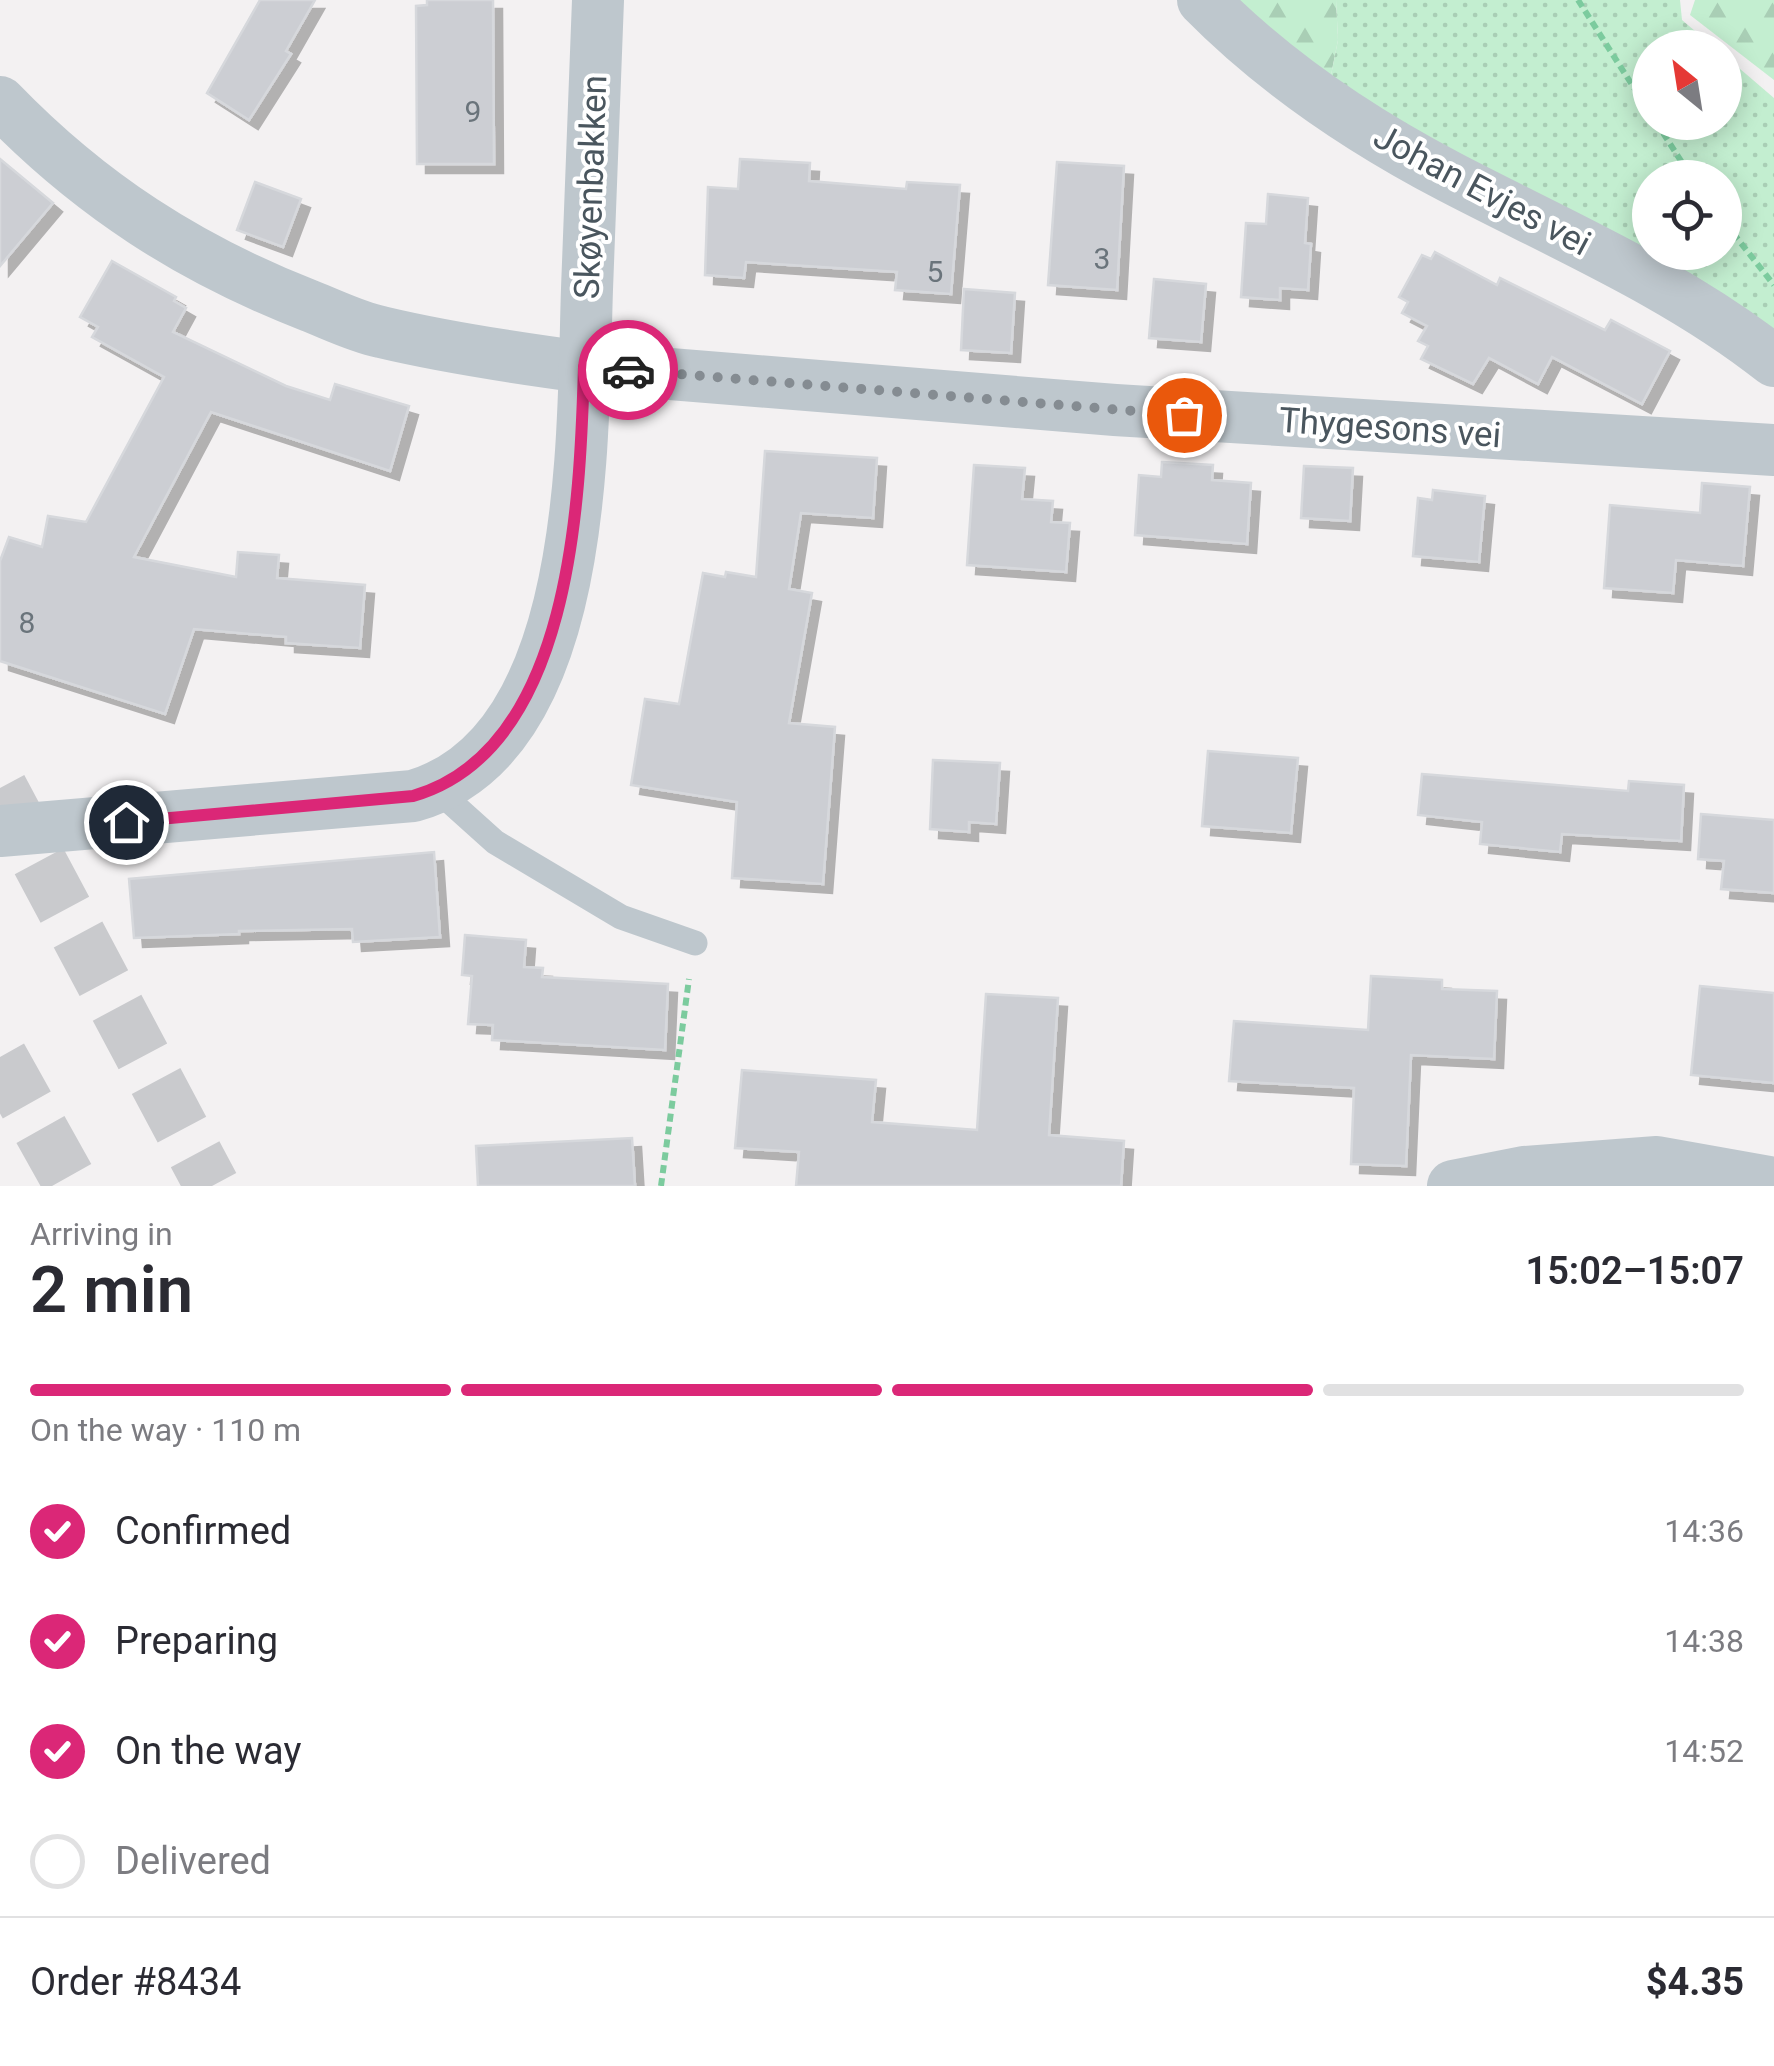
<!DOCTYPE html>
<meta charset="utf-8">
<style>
:root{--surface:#fff;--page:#f7f7f7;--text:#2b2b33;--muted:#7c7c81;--line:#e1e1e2;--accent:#db2777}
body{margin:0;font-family:Roboto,sans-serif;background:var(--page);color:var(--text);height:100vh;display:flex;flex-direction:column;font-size:38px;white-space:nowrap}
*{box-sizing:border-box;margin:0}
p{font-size:32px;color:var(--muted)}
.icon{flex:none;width:55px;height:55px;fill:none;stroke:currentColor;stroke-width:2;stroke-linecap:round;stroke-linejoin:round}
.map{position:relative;height:1186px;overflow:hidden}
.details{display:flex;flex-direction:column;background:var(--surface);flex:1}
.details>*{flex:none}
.needle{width:65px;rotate:330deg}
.buttons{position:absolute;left:1632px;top:30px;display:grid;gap:20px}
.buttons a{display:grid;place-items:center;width:110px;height:110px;border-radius:50%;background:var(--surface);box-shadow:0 5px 25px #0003;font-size:50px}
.pin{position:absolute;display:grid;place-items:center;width:85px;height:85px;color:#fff;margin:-42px;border:5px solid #fff;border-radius:50%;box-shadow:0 2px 10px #0007}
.courier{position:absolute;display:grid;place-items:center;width:100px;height:100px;margin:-50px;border:8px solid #db2777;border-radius:50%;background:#fff;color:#222;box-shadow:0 2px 12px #0007}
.headline em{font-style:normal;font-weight:600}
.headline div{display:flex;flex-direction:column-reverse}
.headline{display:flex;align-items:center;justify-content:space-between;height:170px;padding:0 30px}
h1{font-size:65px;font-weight:600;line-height:75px}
.bar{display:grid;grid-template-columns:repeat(4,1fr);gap:15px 10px;align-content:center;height:120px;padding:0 30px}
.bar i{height:12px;border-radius:8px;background:var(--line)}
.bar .active{background:var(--accent)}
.bar p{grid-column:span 4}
.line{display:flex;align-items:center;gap:25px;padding:0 30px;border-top:2px solid var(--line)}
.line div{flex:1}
ol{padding:0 30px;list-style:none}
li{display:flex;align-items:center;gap:30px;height:110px}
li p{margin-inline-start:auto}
li .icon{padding:10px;border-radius:50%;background:var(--accent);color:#fff;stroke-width:4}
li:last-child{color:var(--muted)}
li i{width:55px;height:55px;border:5px solid var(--line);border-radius:50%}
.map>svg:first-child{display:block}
</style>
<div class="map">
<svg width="1774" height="1186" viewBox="0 0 1774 1186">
<defs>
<pattern id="forest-firs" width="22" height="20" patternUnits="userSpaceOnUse" patternTransform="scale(2.5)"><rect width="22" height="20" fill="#c3eed0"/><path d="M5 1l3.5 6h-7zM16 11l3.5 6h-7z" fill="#a9ceb5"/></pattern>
<pattern id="park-dots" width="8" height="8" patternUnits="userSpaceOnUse" patternTransform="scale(2.5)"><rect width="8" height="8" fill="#c3eed0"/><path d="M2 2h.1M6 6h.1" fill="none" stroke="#a9ceb5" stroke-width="1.8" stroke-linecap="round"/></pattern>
<filter id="shadow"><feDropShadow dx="9" dy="9" stdDeviation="0" flood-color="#0004"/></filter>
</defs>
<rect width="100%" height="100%" fill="#f3f1f2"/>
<!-- forest -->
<g fill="url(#forest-firs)">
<path d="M 1223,0 L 1336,0 L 1338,40 L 1330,80 Z"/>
<path d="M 1695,0 L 1774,0 L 1774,80 L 1690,15 Z"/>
</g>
<!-- park -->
<path fill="url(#park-dots)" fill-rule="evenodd" d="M 1336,0 L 1680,0 L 1682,20 L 1714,47 L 1650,48 L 1650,122 L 1725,122 L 1725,56 L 1774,98 L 1774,332 L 1441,150 L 1330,80 L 1338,40 ZM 1650,178 L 1725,178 L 1725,252 L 1650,252 Z"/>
<!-- building -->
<g fill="#ccced3" stroke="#d6d8dc" stroke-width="2.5" filter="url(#shadow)">
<path d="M 260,0 L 315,0 L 286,51 L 291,54 L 249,120 L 207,93 Z"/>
<path d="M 427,0 L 493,0 L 494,164 L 417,164 L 416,6 L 427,5 Z"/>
<path d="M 0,159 L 53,203 L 0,266 Z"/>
<path d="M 740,159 L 810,163 L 809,181 L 906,189 L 907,182 L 960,185 L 951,294 L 895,290 L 897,272 L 746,262 L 744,278 L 705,275 L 708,187 L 738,189 Z"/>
<path d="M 1057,162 L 1124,166 L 1117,290 L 1048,285 Z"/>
<path d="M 255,182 L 301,199 L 283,247 L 237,230 Z"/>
<path d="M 1268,194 L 1308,198 L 1305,243 L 1311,244 L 1308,290 L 1280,288 L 1280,300 L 1241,297 L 1246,223 L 1266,224 Z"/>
<path d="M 1435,252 L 1497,285 L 1500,278 L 1605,330 L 1611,320 L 1670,351 L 1642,404 L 1552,357 L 1538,384 L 1489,358 L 1473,384 L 1421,359 L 1428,346 L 1418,341 L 1427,326 L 1402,313 L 1408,302 L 1399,297 L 1422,255 L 1431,259 Z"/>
<path d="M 112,261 L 176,297 L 174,301 L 186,308 L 173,332 L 286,386 L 330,400 L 335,384 L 409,406 L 390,471 L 211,412 L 134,557 L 236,577 L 238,552 L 279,555 L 277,578 L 365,585 L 360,648 L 286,643 L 286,637 L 194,629 L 165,714 L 0,661 L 0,561 L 9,537 L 42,547 L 48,516 L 86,522 L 164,377 L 92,337 L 98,327 L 80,317 Z"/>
<path d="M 1154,279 L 1206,284 L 1201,342 L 1149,338 Z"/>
<path d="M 964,289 L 1015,293 L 1011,353 L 961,350 Z"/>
<path d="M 765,451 L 877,458 L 873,518 L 801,513 L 789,589 L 812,593 L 789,723 L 835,727 L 823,884 L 732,878 L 737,802 L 631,785 L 645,699 L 679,704 L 703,573 L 725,577 L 726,572 L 756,577 Z"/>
<path d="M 1162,462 L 1213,465 L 1212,480 L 1251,483 L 1247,544 L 1135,535 L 1139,475 L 1161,477 Z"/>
<path d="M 974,465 L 1025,468 L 1022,499 L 1053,501 L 1051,522 L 1070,523 L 1066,572 L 967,565 Z"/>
<path d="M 1304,466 L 1353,468 L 1350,521 L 1301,518 Z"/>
<path d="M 1702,483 L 1750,487 L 1743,566 L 1676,560 L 1673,593 L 1604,588 L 1610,505 L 1700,513 Z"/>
<path d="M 1433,490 L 1485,496 L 1479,562 L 1413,556 L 1418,498 L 1432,500 Z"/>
<path d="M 1208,751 L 1298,758 L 1291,833 L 1202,826 Z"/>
<path d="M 933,760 L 1000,763 L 996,824 L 969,822 L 969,832 L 930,829 Z"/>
<path d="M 1422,774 L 1628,791 L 1629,781 L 1684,785 L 1681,841 L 1562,834 L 1560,852 L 1480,844 L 1482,822 L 1418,815 Z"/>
<path d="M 1701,814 L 1774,820 L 1774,893 L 1721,889 L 1724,861 L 1698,859 Z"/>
<path d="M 434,852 L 440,937 L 353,942 L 352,929 L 239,931 L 239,934 L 134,938 L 129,879 Z"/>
<path d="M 465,935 L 526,940 L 524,967 L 543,968 L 542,977 L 668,984 L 665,1050 L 492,1040 L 493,1025 L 468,1024 L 472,976 L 462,975 Z"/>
<path d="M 1371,976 L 1442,980 L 1442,989 L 1497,991 L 1494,1059 L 1411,1055 L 1406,1166 L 1351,1164 L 1354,1088 L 1229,1081 L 1234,1021 L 1368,1030 Z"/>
<path d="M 1700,986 L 1774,993 L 1774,1083 L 1691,1075 Z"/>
<path d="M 986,994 L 1058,998 L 1049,1135 L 1124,1141 L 1121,1186 L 796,1186 L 799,1152 L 735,1148 L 742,1070 L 876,1080 L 872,1122 L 977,1130 Z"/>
<path d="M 632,1138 L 635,1186 L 478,1186 L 476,1146 Z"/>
</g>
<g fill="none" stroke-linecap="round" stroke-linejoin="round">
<!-- trunk-tunnel -->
<g stroke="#c9cacd" stroke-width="55" stroke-dasharray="55 28" stroke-linecap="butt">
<path d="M 0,788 L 212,1186"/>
<path d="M 0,1057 L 72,1186"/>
</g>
<!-- path -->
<g stroke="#7ccb9e" stroke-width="6" stroke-dasharray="8 5" stroke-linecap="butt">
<path d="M 1578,0 L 1650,113"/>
<path d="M 1656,122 L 1692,178"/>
<path d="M 1725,223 L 1774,285"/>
<path d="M 661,1186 L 689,979"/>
</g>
<!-- service -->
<path stroke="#bec7cd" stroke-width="25" d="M 436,789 L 495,842 L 621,917 L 695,943"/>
<!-- minor -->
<g stroke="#bec7cd" stroke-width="52">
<path d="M 1203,0 C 1274,72 1360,130 1450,177 C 1559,234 1677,284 1774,361"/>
<path d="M 0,102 C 90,195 189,259 310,306 C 333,315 357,327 381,332 C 448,348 516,358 584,367 L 1115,410 L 1774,450"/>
<path d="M 0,831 L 413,796 C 591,745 582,436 587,289 C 591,193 594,96 598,0"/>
<path d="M 1453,1186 L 1524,1172 L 1657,1162 L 1774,1183"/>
</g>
</g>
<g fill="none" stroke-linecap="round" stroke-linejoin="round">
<!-- done -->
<path stroke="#858c92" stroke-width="10" stroke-dasharray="0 18" d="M 628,370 L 1184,415"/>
<!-- route -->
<path stroke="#db2777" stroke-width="12" d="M 126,822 L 413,796 C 572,750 580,501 584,367 L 628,370"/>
</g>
<g text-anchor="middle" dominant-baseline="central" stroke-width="8" stroke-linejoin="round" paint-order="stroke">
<!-- number labels -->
<g font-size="30" fill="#6a747b">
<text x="473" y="111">9</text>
<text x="1102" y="258">3</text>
<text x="935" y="271">5</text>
<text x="27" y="622">8</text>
</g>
<!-- street labels -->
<g font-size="35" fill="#4a565e" stroke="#fff">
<text transform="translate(591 187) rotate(-88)">Skøyenbakken</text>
<text transform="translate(1482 190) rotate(28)">Johan Evjes vei</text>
<text transform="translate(1390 428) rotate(4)">Thygesons vei</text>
</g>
</g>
</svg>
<div class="buttons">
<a><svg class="needle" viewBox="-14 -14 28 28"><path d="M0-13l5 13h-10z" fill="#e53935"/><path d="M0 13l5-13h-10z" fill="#7c7c81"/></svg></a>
<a><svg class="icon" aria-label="locate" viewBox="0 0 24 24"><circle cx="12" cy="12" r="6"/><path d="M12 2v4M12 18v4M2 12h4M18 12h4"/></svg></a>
</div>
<div class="pin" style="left:1184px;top:415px;background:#ea580c"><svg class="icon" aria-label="bag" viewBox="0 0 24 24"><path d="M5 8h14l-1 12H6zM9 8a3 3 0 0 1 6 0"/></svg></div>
<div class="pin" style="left:126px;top:822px;background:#1f2937"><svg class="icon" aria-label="home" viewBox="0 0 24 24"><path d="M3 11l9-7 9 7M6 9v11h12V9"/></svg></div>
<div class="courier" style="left:628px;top:370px"><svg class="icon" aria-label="car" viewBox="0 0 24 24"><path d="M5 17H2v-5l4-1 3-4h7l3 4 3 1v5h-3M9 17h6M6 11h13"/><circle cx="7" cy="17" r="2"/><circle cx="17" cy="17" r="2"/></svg></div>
</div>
<section class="details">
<div class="headline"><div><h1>2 min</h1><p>Arriving in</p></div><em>15:02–15:07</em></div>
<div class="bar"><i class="active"></i><i class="active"></i><i class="active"></i><i></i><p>On the way · 110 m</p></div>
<ol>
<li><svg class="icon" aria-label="check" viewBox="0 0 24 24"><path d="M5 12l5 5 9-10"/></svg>Confirmed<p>14:36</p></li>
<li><svg class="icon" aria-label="check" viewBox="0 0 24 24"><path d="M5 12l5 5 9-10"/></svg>Preparing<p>14:38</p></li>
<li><svg class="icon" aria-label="check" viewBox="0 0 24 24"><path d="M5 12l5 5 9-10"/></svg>On the way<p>14:52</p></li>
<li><i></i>Delivered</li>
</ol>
<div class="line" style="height:130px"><div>Order #8434</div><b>$4.35</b></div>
</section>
